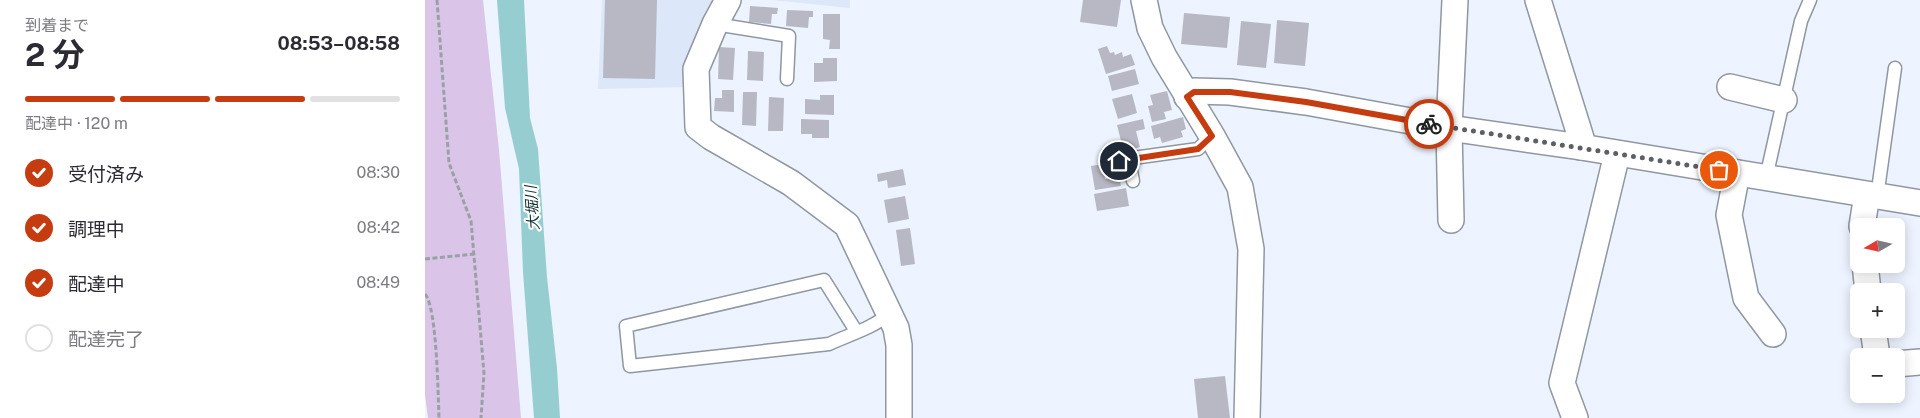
<!DOCTYPE html>
<html lang="ja">
<meta charset="utf-8">
<style>
:root{--surface:#fff;--page:#f2f2f3;--text:#2b2b33;--muted:#7c7c81;--line:#e1e1e2;--accent:#c53c11}
body{margin:0;font-family:"Public Sans","Noto Sans JP",sans-serif;background:var(--page);color:var(--text);height:100vh;display:flex;flex-direction:column;font-size:19px;white-space:nowrap}
*{box-sizing:border-box;margin:0}
p{font-size:16px;color:var(--muted)}
.icon{flex:none;width:28px;height:28px;fill:none;stroke:currentColor;stroke-width:2;stroke-linecap:round;stroke-linejoin:round}
.map{position:relative;flex:1;overflow:hidden}
.sheet{display:flex;flex-direction:column;background:var(--surface);width:425px}
.sheet>*{flex:none}
.needle{width:32px;rotate:261deg}
.fabs{position:absolute;left:1425px;top:218px;display:grid;gap:10px}
.fabs a{display:grid;place-items:center;width:55px;height:55px;border-radius:8px;background:var(--surface);box-shadow:0 2px 12px #0003;font-size:25px}
.pin{position:absolute;display:grid;place-items:center;width:42px;height:42px;color:#fff;margin:-21px;border:2px solid #fff;border-radius:50%;box-shadow:0 1px 5px #0007}
.courier{position:absolute;display:grid;place-items:center;width:50px;height:50px;margin:-25px;border:4px solid #c53c11;border-radius:50%;background:#fff;color:#222;box-shadow:0 1px 6px #0007}
.head em{font-style:normal;font-weight:700}
.head div{display:flex;flex-direction:column-reverse}
.head{display:flex;align-items:center;justify-content:space-between;height:85px;padding:0 25px}
h1{font-size:32px;font-weight:700;line-height:38px}
.bar{display:grid;grid-template-columns:repeat(4,1fr);gap:8px 5px;align-content:center;height:60px;padding:0 25px}
.bar i{height:6px;border-radius:4px;background:var(--line)}
.bar .current{background:var(--accent)}
.bar p{grid-column:span 4}
ol{padding:0 25px;list-style:none}
li{display:flex;align-items:center;gap:15px;height:55px}
li p{margin-inline-start:auto}
li .icon{padding:5px;border-radius:50%;background:var(--accent);color:#fff;stroke-width:4}
li:last-child{color:var(--muted)}
li i{width:28px;height:28px;border:2px solid var(--line);border-radius:50%}
main{display:flex;flex:1;min-height:0}
.map>svg:first-child{display:block}
</style>
<main>
<section class="sheet">
<div class="head"><div><h1>2 分</h1><p>到着まで</p></div><em>08:53–08:58</em></div>
<div class="bar"><i class="current"></i><i class="current"></i><i class="current"></i><i></i><p>配達中 · 120 m</p></div>
<ol>
<li><svg class="icon" aria-label="check" viewBox="0 0 24 24"><path d="M5 12l5 5 9-10"/></svg>受付済み<p>08:30</p></li>
<li><svg class="icon" aria-label="check" viewBox="0 0 24 24"><path d="M5 12l5 5 9-10"/></svg>調理中<p>08:42</p></li>
<li><svg class="icon" aria-label="check" viewBox="0 0 24 24"><path d="M5 12l5 5 9-10"/></svg>配達中<p>08:49</p></li>
<li><i></i>配達完了</li>
</ol>
</section>
<div class="map">
<svg width="1495" height="418" viewBox="0 0 1495 418">
<rect width="100%" height="100%" fill="#edf4ff"/>
<!-- built -->
<g fill="#dce7f9">
<path d="M 177,0 L 291,0 L 265,87 L 173,89 Z"/>
<path d="M 347,0 L 425,0 L 425,8 Z"/>
</g>
<!-- green -->
<path fill="#dac4e7" d="M 0,0 L 58,0 L 74,150 L 96,418 L 3,418 L 0,395 Z"/>
<!-- water -->
<path fill="#95cdd1" d="M 72,0 L 99,0 L 105,118 L 113,149 L 122,277 L 132,368 L 135,418 L 109,418 L 98,272 L 94,169 L 80,108 Z"/>
<!-- building -->
<g fill="#b7b8c3">
<path d="M 180,0 L 232,0 L 230,79 L 178,78 Z"/>
<path d="M 658,0 L 696,0 L 692,27 L 655,22 Z"/>
<path d="M 325,6 L 353,8 L 352,14 L 347,14 L 346,24 L 324,22 Z"/>
<path d="M 362,10 L 388,11 L 388,17 L 384,17 L 383,28 L 361,26 Z"/>
<path d="M 759,13 L 805,17 L 802,48 L 756,44 Z"/>
<path d="M 398,14 L 415,14 L 415,49 L 404,49 L 405,40 L 398,39 Z"/>
<path d="M 852,20 L 884,23 L 880,66 L 849,63 Z"/>
<path d="M 816,21 L 846,24 L 841,68 L 812,65 Z"/>
<path d="M 682,46 L 685,53 L 689,52 L 690,55 L 697,52 L 698,57 L 706,54 L 710,65 L 681,74 L 673,49 Z"/>
<path d="M 294,47 L 310,48 L 308,80 L 293,79 Z"/>
<path d="M 323,51 L 339,52 L 338,81 L 322,80 Z"/>
<path d="M 398,58 L 412,58 L 412,81 L 389,82 L 389,63 L 398,63 Z"/>
<path d="M 710,69 L 714,84 L 687,91 L 683,76 Z"/>
<path d="M 297,90 L 309,90 L 309,112 L 289,111 L 290,98 L 297,98 Z"/>
<path d="M 742,91 L 747,110 L 739,112 L 741,119 L 727,122 L 723,106 L 728,105 L 725,95 Z"/>
<path d="M 318,92 L 332,92 L 331,126 L 317,125 Z"/>
<path d="M 707,94 L 712,113 L 693,119 L 687,99 Z"/>
<path d="M 395,95 L 409,95 L 409,115 L 380,114 L 380,99 L 395,100 Z"/>
<path d="M 344,97 L 359,98 L 358,131 L 343,131 Z"/>
<path d="M 758,117 L 761,129 L 756,131 L 758,137 L 737,143 L 735,137 L 729,139 L 726,126 Z"/>
<path d="M 376,119 L 404,120 L 404,138 L 387,138 L 387,134 L 376,134 Z"/>
<path d="M 718,119 L 720,129 L 711,131 L 715,147 L 705,150 L 703,144 L 697,145 L 692,125 Z"/>
<path d="M 678,164 L 680,179 L 694,177 L 696,186 L 670,190 L 666,166 Z"/>
<path d="M 478,169 L 481,185 L 463,188 L 462,180 L 453,182 L 452,174 Z"/>
<path d="M 701,188 L 704,206 L 672,211 L 669,194 Z"/>
<path d="M 480,196 L 484,219 L 463,223 L 459,200 Z"/>
<path d="M 485,228 L 490,264 L 476,266 L 471,230 Z"/>
<path d="M 800,376 L 805,418 L 773,418 L 769,379 Z"/>
</g>
<g fill="none" stroke-linecap="round" stroke-linejoin="round">
<!-- lane casing -->
<g stroke="#9097a1" stroke-width="15">
<g id="lane">
<path d="M 290,24 L 364,36 L 362,79"/>
<path d="M 704,161 L 708,181"/>
<path d="M 683,162 L 704,161 L 708,158 L 773,149 L 787,136"/>
<path d="M 1341,178 L 1376,21 L 1385,0"/>
<path d="M 1452,197 L 1470,68"/>
<path d="M 431,331 L 399,280 L 201,326 L 205,366 L 404,344 C 423,335 448,328 464,314"/>
</g>
</g>
<!-- street casing -->
<g stroke="#9097a1" stroke-width="28">
<g id="street">
<path d="M 303,0 L 290,24 L 271,69 L 273,127 L 286,137 L 366,183 L 422,225 L 471,328 L 474,345 L 474,418"/>
<path d="M 719,0 L 725,28 L 739,57 L 787,136 L 815,187 L 826,249 L 822,418"/>
<path d="M 1113,0 L 1156,138 L 1156,147"/>
<path d="M 1305,87 L 1359,100"/>
<path d="M 762,97 L 769,91 L 805,92 L 881,102 L 1024,128 L 1156,147 L 1495,203"/>
<path d="M 1312,173 L 1304,215 L 1321,298 L 1348,334"/>
<path d="M 1026,220 L 1024,128 L 1030,0"/>
<path d="M 1437,226 L 1442,195"/>
<path d="M 1440,264 L 1443,291"/>
<path d="M 1448,329 L 1452,356"/>
<path d="M 1471,364 L 1495,362"/>
<path d="M 1150,418 L 1137,383 L 1192,154"/>
</g>
</g>
<!-- path -->
<g stroke="#9ba0a8" stroke-width="3" stroke-dasharray="5 2.5" stroke-linecap="butt">
<path d="M 12,0 L 24,163 L 46,221 L 59,373 L 56,418"/>
<path d="M 0,259 L 49,254"/>
<path d="M 0,294 C 12,307 13,395 14,418"/>
</g>
<!-- lane -->
<use href="#lane" stroke="#fff" stroke-width="12"/>
<!-- street -->
<use href="#street" stroke="#fff" stroke-width="25"/>
</g>
<g fill="none" stroke-linecap="round" stroke-linejoin="round">
<!-- done -->
<path stroke="#5c6066" stroke-width="5" stroke-dasharray="0 9" d="M 1004,124 L 1294,170"/>
<!-- route -->
<path stroke="#c53c11" stroke-width="6" d="M 694,161 L 773,149 L 787,136 L 762,97 L 769,92 L 805,92 L 881,102 L 1004,124"/>
</g>
<g text-anchor="middle" dominant-baseline="central" stroke-width="4" stroke-linejoin="round" paint-order="stroke">
<!-- water labels -->
<g font-size="15" font-style="italic" fill="#143134" stroke="#fff">
<text transform="translate(107 208) rotate(-94)">大堀川</text>
</g>
</g>
</svg>
<div class="fabs">
<a><svg class="needle" viewBox="-14 -14 28 28"><path d="M0-13l5 13h-10z" fill="#e53935"/><path d="M0 13l5-13h-10z" fill="#7c7c81"/></svg></a>
<a>+</a>
<a>−</a>
</div>
<div class="pin" style="left:1294px;top:170px;background:#ea580c"><svg class="icon" aria-label="bag" viewBox="0 0 24 24"><path d="M5 8h14l-1 12H6zM9 8a3 3 0 0 1 6 0"/></svg></div>
<div class="pin" style="left:694px;top:161px;background:#1f2937"><svg class="icon" aria-label="home" viewBox="0 0 24 24"><path d="M3 11l9-7 9 7M6 9v11h12V9"/></svg></div>
<div class="courier" style="left:1004px;top:124px"><svg class="icon" aria-label="bike" viewBox="0 0 24 24"><circle cx="6" cy="16" r="4"/><circle cx="18" cy="16" r="4"/><path d="M6 16l4-8h5l3 8M10 8l3 8H6M13 5h3"/></svg></div>
</div>
</main>
